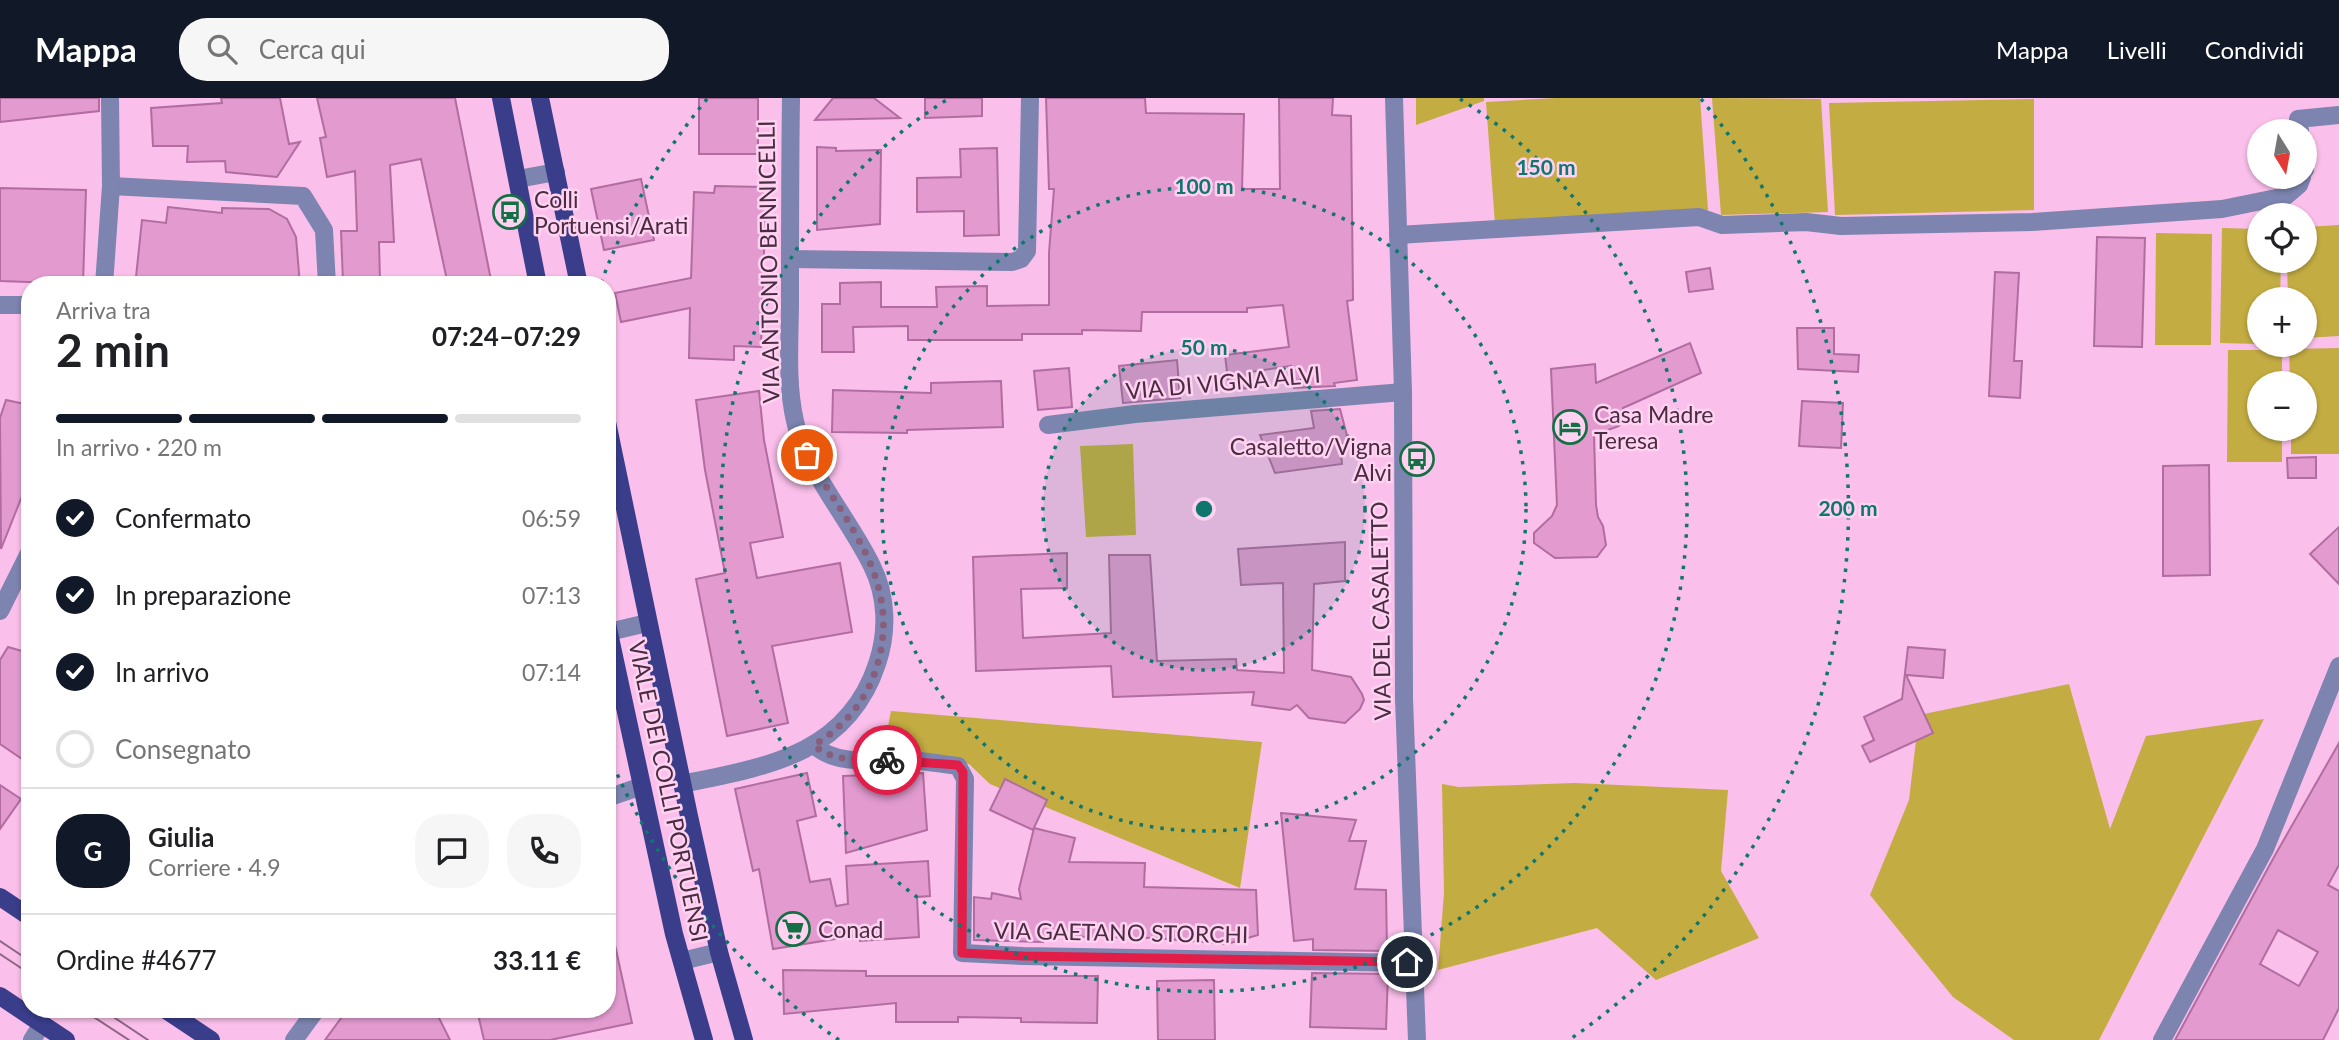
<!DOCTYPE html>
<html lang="it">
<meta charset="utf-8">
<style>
:root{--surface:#fff;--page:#f6f6f6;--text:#202124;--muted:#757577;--line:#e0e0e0;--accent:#111827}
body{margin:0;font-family:Lato,sans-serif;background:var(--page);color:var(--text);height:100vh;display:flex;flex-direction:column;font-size:26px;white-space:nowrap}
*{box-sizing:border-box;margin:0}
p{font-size:23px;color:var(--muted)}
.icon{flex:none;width:38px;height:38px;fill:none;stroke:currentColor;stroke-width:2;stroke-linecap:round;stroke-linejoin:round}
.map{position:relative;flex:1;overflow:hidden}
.sheet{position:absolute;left:21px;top:178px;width:595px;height:742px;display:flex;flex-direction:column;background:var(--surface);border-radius:28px;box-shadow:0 2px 5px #0004}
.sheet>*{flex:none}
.needle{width:46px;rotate:169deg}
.buttons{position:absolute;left:2247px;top:21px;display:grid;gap:14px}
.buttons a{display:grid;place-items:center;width:70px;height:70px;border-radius:50%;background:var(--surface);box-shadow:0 2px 5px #0004;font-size:35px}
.pin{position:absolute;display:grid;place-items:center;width:60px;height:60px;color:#fff;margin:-30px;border:4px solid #fff;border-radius:50%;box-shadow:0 2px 7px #0007}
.courier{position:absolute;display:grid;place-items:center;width:70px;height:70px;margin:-35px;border:5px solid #e11d48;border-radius:50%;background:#fff;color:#222;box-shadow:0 2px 9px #0007}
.head em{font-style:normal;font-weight:700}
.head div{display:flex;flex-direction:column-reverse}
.head{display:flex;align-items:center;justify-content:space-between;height:119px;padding:0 35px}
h1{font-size:46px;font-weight:700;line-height:52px}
.bar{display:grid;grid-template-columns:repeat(4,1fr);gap:10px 7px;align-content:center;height:84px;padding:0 35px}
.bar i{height:9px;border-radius:5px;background:var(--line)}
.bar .on{background:var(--accent)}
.bar p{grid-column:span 4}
.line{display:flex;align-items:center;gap:18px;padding:0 35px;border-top:2px solid var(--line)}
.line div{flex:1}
.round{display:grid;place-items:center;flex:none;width:74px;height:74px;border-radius:28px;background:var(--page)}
ol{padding:0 35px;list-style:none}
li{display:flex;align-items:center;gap:21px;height:77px}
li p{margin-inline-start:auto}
li .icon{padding:7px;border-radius:50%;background:var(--accent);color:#fff;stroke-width:4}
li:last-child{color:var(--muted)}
li i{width:38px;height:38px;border:4px solid var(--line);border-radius:50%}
header{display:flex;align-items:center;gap:42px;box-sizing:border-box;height:98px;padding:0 35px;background:var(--accent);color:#fff}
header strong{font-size:33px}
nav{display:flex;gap:38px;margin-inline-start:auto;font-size:24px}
.search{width:490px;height:63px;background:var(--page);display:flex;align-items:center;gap:18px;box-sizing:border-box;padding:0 24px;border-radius:28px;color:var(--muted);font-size:26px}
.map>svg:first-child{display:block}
</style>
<header>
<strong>Mappa</strong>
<div class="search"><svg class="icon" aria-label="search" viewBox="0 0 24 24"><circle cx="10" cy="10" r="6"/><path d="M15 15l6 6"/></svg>Cerca qui</div>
<nav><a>Mappa</a><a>Livelli</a><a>Condividi</a></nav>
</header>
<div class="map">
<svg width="2339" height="942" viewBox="0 0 2339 942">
<rect width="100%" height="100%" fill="#fabfea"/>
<!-- green -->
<g fill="#c3ac42">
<path d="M 1416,0 L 1484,0 L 1484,3 L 1416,27 Z"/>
<path d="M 1555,0 L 1700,0 L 1708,112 L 1495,126 L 1486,4 Z"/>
<path d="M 1712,0 L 1821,1 L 1828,114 L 1721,117 Z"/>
<path d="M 2034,1 L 2034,112 L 1835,117 L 1829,5 Z"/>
<path d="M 2339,127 L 2339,238 L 2305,240 L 2305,201 L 2288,201 L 2287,163 L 2305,163 L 2305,129 Z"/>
<path d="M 2222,130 L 2259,131 L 2259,163 L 2281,163 L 2280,201 L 2259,201 L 2259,246 L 2220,245 Z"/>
<path d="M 2156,135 L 2212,136 L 2211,247 L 2155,247 Z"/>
<path d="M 2339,250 L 2339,356 L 2291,356 L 2291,331 L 2305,331 L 2305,285 L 2290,285 L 2289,251 Z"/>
<path d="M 2228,252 L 2282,252 L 2282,285 L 2259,285 L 2259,331 L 2282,331 L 2282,364 L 2227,364 Z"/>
<path d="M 1133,346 L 1136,437 L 1086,439 L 1080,348 Z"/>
<path d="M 2069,586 L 2110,731 L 2146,638 L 2264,621 L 2099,942 L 2014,942 L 1953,899 L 1870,797 L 1909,702 L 1919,617 Z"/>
<path d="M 891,613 L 1262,644 L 1240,790 L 990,686 L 969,666 L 883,653 Z"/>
<path d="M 1575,685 L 1728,692 L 1721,773 L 1759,840 L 1656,882 L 1597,830 L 1438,872 L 1444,795 L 1442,686 L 1459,689 Z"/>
</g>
<!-- building -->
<g fill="#e29acf" stroke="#b16da0" stroke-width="2" fill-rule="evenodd">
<path d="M 0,0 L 99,0 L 99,13 L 0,24 Z"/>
<path d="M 221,0 L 280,0 L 289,46 L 300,44 L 277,79 L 226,74 L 225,63 L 187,64 L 188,48 L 153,48 L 151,10 L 222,5 Z"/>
<path d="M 317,0 L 455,0 L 492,187 L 448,187 L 421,61 L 390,67 L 394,144 L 379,144 L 380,183 L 343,185 L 341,133 L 357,133 L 355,73 L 327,79 L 320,40 L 326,39 Z"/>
<rect x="699" y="0" width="59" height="56"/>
<path d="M 833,0 L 874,0 L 900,20 L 815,22 Z"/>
<path d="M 925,0 L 982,0 L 982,18 L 925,20 Z"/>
<path d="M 1046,0 L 1145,0 L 1146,15 L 1244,16 L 1242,91 L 1280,91 L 1279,0 L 1333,0 L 1332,17 L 1351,18 L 1353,202 L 1347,203 L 1357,282 L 1334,285 L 1335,288 L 1294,290 L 1291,268 L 1250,274 L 1253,290 L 1229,291 L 1225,257 L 1289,249 L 1283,207 L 1247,210 L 1247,214 L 1142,214 L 1141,233 L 1082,232 L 1082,236 L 1022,236 L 1022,242 L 908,242 L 908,228 L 853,229 L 854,254 L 822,254 L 822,206 L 840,206 L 840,185 L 881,184 L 881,209 L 937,209 L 936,189 L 987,188 L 987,208 L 1049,207 L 1049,155 L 1054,91 L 1049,91 Z"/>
<path d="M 817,49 L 836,50 L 836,53 L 881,52 L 880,126 L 817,132 Z"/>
<path d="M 997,50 L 999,137 L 964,138 L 964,113 L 917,114 L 917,80 L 961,79 L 960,51 Z"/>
<path d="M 641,81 L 654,142 L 604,152 L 591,91 Z"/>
<path d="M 715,88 L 766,89 L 761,249 L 734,248 L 734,262 L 689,260 L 690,210 L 621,224 L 615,195 L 691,180 L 694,94 L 714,95 Z"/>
<path d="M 0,90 L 86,92 L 83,186 L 0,183 Z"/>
<path d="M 168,109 L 222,115 L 222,110 L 269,111 L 287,121 L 296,139 L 300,187 L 160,187 L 160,182 L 136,179 L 142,122 L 166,125 Z"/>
<path d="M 2097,139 L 2145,140 L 2142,249 L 2094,248 Z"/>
<path d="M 1710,170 L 1713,191 L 1689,194 L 1686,174 Z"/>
<path d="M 1995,174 L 2019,175 L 2014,263 L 2022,263 L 2020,300 L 1989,298 Z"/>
<path d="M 1797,230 L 1834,230 L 1834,256 L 1859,257 L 1858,274 L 1798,271 Z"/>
<path d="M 1690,245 L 1701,275 L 1623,310 L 1623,321 L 1619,328 L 1594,337 L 1596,407 L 1598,419 L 1603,428 L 1606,447 L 1597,459 L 1555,460 L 1534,445 L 1534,435 L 1552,418 L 1557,407 L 1551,271 L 1595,266 L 1596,285 Z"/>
<path d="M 1177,262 L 1180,300 L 1123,305 L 1119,268 Z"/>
<path d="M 1069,270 L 1072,309 L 1038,312 L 1034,273 Z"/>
<path d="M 1001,283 L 1003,329 L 907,332 L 907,335 L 832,334 L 833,292 L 931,295 L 931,285 Z"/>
<path d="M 759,293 L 764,342 L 783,439 L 750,445 L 757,480 L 840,465 L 852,534 L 772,548 L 788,625 L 727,638 L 696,481 L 725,475 L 705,372 L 696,302 Z"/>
<path d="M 6,302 L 30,307 L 30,378 L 1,451 L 0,320 Z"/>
<path d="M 1802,303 L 1843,305 L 1841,350 L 1799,348 Z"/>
<path d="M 1340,311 L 1349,345 L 1340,346 L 1342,366 L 1275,375 L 1260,337 L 1314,330 L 1311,313 Z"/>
<path d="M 2316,359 L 2316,380 L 2288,380 L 2287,360 Z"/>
<path d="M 2209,367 L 2210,477 L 2163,478 L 2163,368 Z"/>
<path d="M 2339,429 L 2339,486 L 2310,456 Z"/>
<path d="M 1345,444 L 1345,483 L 1314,486 L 1312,572 L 1351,579 L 1362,596 L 1364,602 L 1360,611 L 1345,625 L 1309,620 L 1297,607 L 1290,612 L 1252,607 L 1254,594 L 1113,599 L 1111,568 L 976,573 L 973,459 L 1067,455 L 1067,490 L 1021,491 L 1023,540 L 1111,535 L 1109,457 L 1150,457 L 1157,563 L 1236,561 L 1237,572 L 1284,575 L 1283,485 L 1241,487 L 1238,451 Z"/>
<path d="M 8,549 L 29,555 L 22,584 L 30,587 L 30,651 L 25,663 L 0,646 L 0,562 Z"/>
<path d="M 1908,549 L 1945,552 L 1943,580 L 1906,577 L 1933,635 L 1870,664 L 1862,648 L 1874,642 L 1864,619 L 1902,601 Z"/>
<path d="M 2339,645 L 2339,767 L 2328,787 L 2339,793 L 2339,910 L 2323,942 L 2175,942 L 2274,759 ZM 2278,832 L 2318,854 L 2299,888 L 2260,866 Z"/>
<path d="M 807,675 L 816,718 L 797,723 L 810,784 L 830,781 L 836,808 L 848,806 L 846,768 L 928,763 L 930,798 L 917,799 L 919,839 L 860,843 L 860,837 L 773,851 L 759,771 L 753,773 L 735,691 Z"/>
<path d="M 923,675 L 927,732 L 846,755 L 843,678 Z"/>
<path d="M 1005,681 L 1047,702 L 1033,732 L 990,712 Z"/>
<path d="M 0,687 L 21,701 L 0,731 Z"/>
<path d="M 1281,715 L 1356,722 L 1349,743 L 1366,743 L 1355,791 L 1386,792 L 1387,853 L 1313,852 L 1313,841 L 1294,843 Z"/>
<path d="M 1034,730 L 1075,740 L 1069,764 L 1145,765 L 1144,789 L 1256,792 L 1258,837 L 1227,846 L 1154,840 L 1043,838 L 1043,844 L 974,842 L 974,799 L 991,801 L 992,795 L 1021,801 L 1019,791 Z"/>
<path d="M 615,847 L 632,925 L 550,942 L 484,942 L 477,912 L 607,912 L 607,848 Z"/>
<path d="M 783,872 L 866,873 L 866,878 L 1098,878 L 1097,925 L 1021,924 L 1021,920 L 958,919 L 958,924 L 896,924 L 896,905 L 784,916 Z"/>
<path d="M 1312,875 L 1388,876 L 1386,931 L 1310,929 Z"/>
<path d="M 1214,882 L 1215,942 L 1158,942 L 1157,883 Z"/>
<path d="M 347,912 L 435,912 L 450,942 L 325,942 Z"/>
</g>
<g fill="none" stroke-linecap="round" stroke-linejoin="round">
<!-- minor -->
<g stroke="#7c84af" stroke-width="18">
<path d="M 1394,0 L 1403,294 L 1404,601 L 1417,942"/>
<path d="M 2300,33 L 2298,21 L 2339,17"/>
<path d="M 2305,59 L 2305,72"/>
<path d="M 518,81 L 556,74"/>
<path d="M 111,88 L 303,98 L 324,132 L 327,187"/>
<path d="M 1398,137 L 1699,119 L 1722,127 L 1806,124 L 1841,128 L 2032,124 L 2222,111 L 2286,98 L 2299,87 L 2302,79"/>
<path d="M 790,161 L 1012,164 L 1021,161 L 1027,153 L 1030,0"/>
<path d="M 104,187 L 111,88 L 110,0"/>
<path d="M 0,207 L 30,207"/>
<path d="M 1048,327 L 1135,316 L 1403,294"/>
<path d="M 0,513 L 30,453"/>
<path d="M 609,534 L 647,525"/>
<path d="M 814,647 C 836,669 880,661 909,662 C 925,663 942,666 958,668 L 965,681 L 962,855 L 1023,858 L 1407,865"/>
<path d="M 682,686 C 765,669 847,657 877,566 C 888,534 887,498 872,468 C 850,422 805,371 795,323 C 786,284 790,242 790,202 C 790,134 790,67 791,0"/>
<path d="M 607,700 L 642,688"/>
<path d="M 682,863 L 719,854"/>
<path d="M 32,942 L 42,926"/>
<path d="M 294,942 L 316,912"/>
<path d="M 2162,942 L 2265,751 L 2339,568"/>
</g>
<!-- major -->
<g stroke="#393d8a" stroke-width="18">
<path d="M 501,0 L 538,187"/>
<path d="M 540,0 L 579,187"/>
<path d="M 607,324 L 689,718 L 719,854 L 744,942"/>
<path d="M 607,526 L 674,836 L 704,942"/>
<path d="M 0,799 L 30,819"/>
<path d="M 0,898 L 66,942"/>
<path d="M 166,912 L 211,942"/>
</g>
<!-- tram -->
<g stroke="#8f6685" stroke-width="2">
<path d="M 0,843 L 30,863"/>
<path d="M 0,856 L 30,876"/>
<path d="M 83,912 L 129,942"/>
<path d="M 103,912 L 148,942"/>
</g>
</g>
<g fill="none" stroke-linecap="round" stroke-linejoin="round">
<!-- done -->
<path stroke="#875f7d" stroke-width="7" stroke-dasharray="0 12.6" d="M 807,357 C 848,429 905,486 875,574 C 864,606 842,630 814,647 C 832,665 864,661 887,662"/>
<!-- route -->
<path stroke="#e11d48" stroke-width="9" d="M 887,662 L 958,667 L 963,674 L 962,855 L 1023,858 L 1407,864"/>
</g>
<!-- distance rings -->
<circle cx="1204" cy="411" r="161" fill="#0f766e" fill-opacity=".12"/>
<g fill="none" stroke="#0f766e" stroke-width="3.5" stroke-dasharray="3.5 7">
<circle cx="1204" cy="411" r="161"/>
<circle cx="1204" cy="411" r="322"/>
<path d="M1460 1A483 483 0 1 1 948 1"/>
<path d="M839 942A644 644 0 0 1 609 657M601 185A644 644 0 0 1 707 1M1701 1A644 644 0 0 1 1569 942"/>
</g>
<!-- icons -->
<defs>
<g id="bus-ring" transform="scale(1.75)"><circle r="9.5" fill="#ffd2f2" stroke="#147044" stroke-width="1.5"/><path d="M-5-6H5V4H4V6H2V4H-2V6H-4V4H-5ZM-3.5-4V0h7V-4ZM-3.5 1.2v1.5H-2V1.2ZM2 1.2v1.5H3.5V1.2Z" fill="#147044"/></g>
<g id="hotel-ring" transform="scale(1.75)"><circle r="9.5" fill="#ffd2f2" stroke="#147044" stroke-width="1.5"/><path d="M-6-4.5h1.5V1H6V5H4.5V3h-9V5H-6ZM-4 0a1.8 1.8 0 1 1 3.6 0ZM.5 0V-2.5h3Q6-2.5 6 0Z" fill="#147044"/></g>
<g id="supermarket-ring" transform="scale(1.75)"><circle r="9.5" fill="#ffd2f2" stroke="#147044" stroke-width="1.5"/><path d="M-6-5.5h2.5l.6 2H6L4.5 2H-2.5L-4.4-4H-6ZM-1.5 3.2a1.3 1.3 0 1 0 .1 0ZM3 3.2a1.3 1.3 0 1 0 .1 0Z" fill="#147044"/></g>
</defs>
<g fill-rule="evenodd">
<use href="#bus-ring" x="510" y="114"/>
<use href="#hotel-ring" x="1570" y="329"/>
<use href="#bus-ring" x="1417" y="361"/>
<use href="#supermarket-ring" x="793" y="831"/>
</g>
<g text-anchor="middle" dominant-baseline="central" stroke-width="5" stroke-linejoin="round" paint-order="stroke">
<!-- poi labels -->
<g font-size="23" fill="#492c42" stroke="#ffd2f2" text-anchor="start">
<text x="534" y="101">Colli<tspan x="534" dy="26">Portuensi/Arati</tspan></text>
<text x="1594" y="316">Casa Madre<tspan x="1594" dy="26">Teresa</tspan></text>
<text x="1392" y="348" text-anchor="end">Casaletto/Vigna<tspan x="1392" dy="26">Alvi</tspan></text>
<text x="818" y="831">Conad</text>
</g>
<!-- street labels -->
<g font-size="23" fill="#492c42" stroke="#ffd2f2">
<text transform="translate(768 164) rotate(-91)">VIA ANTONIO BENNICELLI</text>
<text transform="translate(1223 284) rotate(-5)">VIA DI VIGNA ALVI</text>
<text transform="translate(1380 513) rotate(-91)">VIA DEL CASALETTO</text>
<text transform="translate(669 693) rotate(78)">VIALE DEI COLLI PORTUENSI</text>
<text transform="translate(1121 834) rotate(1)">VIA GAETANO STORCHI</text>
</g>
</g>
<circle cx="1204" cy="411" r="10" fill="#0f766e" stroke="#ffd2f2" stroke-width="3.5"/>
<g font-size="21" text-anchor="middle" font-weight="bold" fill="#0f766e" stroke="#ffd2f2" stroke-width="5" stroke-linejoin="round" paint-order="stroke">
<text x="1546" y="77">150 m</text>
<text x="1204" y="96">100 m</text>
<text x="1204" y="257">50 m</text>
<text x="1848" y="418">200 m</text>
</g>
</svg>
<div class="buttons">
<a><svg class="needle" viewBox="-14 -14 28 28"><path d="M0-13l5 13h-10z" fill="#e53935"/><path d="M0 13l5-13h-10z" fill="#757577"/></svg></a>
<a><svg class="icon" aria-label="locate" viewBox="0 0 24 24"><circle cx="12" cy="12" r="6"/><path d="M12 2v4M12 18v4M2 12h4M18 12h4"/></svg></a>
<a>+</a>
<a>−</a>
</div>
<div class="pin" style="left:807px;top:357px;background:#ea580c"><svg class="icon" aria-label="bag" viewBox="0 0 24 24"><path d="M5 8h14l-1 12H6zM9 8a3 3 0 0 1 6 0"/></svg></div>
<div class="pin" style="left:1407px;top:864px;background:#1f2937"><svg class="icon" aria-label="home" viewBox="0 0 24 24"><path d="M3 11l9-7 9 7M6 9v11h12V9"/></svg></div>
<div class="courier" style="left:887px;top:662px"><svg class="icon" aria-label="bike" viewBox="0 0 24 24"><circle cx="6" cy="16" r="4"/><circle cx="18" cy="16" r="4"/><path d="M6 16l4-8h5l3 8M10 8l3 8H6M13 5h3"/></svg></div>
<section class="sheet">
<div class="head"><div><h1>2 min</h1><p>Arriva tra</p></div><em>07:24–07:29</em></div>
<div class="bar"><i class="on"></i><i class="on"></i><i class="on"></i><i></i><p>In arrivo · 220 m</p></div>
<ol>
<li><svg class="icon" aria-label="check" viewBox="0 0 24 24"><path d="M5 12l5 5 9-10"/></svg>Confermato<p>06:59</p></li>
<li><svg class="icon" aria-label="check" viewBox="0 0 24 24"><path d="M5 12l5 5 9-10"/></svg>In preparazione<p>07:13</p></li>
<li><svg class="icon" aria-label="check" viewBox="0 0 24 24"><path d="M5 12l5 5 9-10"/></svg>In arrivo<p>07:14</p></li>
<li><i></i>Consegnato</li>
</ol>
<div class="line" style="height:126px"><b class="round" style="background:var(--accent);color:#fff">G</b><div><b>Giulia</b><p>Corriere · 4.9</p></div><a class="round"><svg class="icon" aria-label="chat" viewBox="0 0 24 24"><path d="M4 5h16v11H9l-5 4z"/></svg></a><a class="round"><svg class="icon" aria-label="phone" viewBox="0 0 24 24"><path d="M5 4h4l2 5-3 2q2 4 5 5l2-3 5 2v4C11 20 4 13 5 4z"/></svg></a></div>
<div class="line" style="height:91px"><div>Ordine #4677</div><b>33.11 €</b></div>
</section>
</div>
